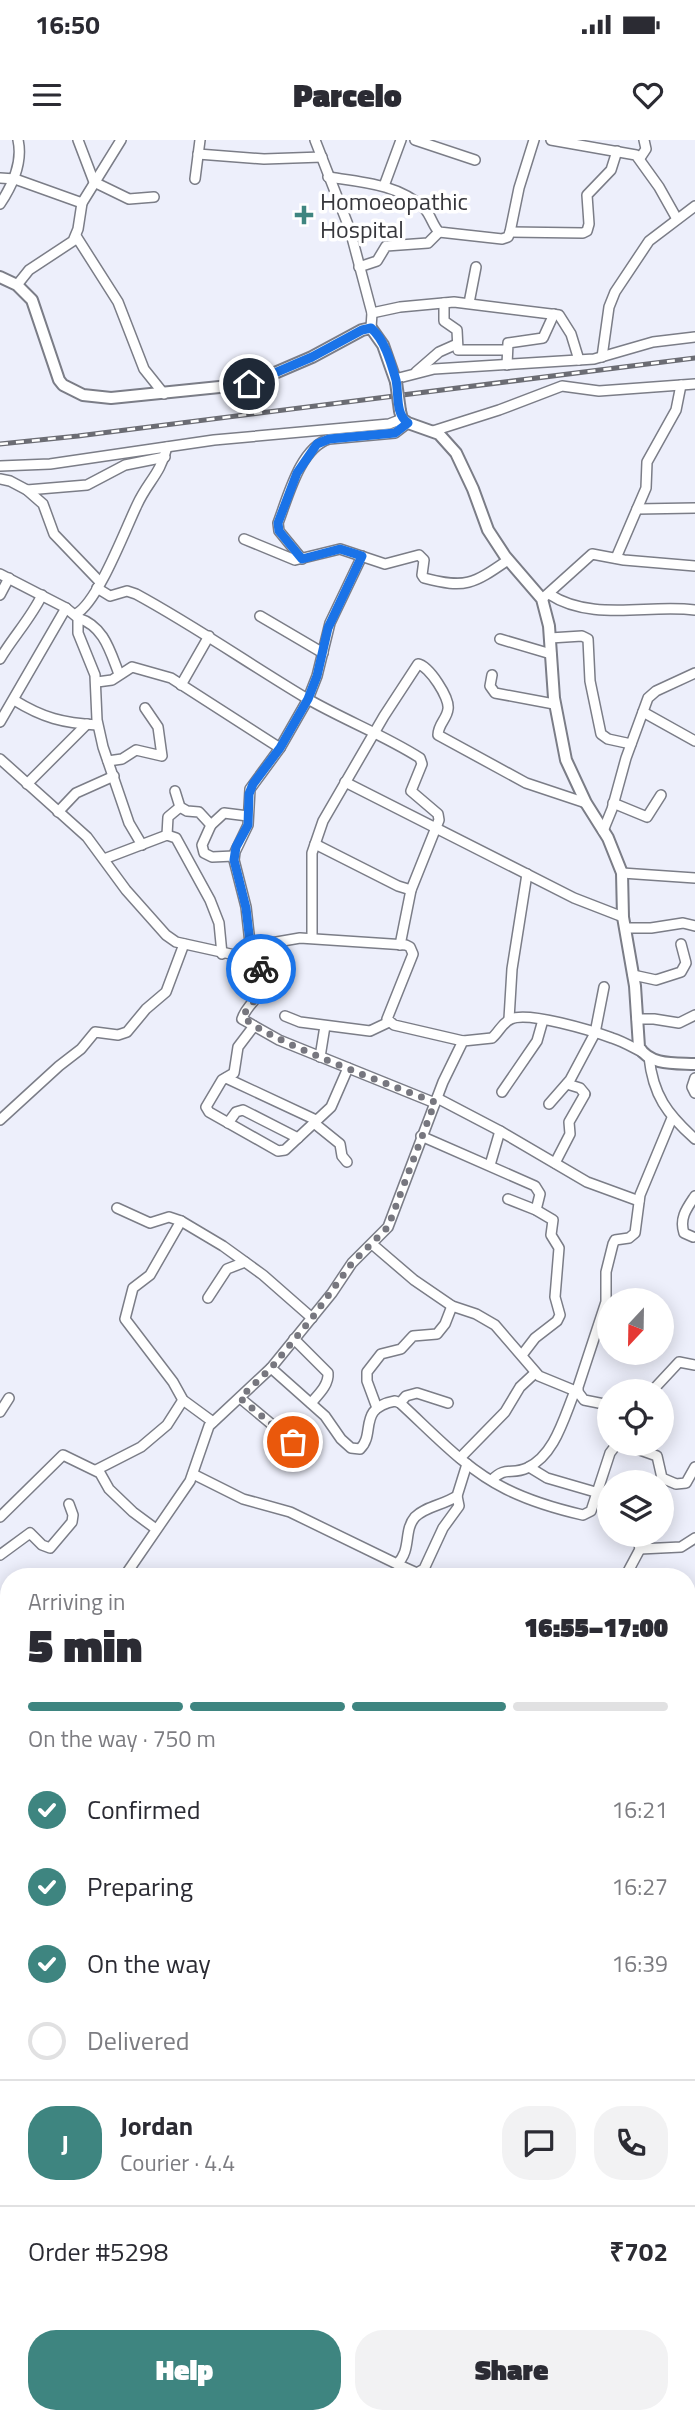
<!DOCTYPE html>
<meta charset="utf-8">
<style>
:root{--surface:#fff;--page:#f2f2f3;--text:#2b2b33;--muted:#7c7c81;--line:#e1e1e2;--accent:#3e8580}
body{margin:0;font-family:"Titillium Web",sans-serif;background:var(--page);color:var(--text);height:100vh;display:flex;flex-direction:column;font-size:26px;white-space:nowrap}
*{box-sizing:border-box;margin:0}
p{font-size:23px;color:var(--muted)}
.icon{flex:none;width:38px;height:38px;fill:none;stroke:currentColor;stroke-width:2;stroke-linecap:round;stroke-linejoin:round}
.map{position:relative;flex:1;overflow:hidden}
.drawer{position:absolute;left:0px;top:1428px;width:696px;height:856px;display:flex;flex-direction:column;background:var(--surface);border-radius:28px 28px 0 0;box-shadow:0 4px 18px #0003}
.drawer>*{flex:none}
.needle{width:46px;rotate:202deg}
.buttons{position:absolute;left:597px;top:1148px;display:grid;gap:14px}
.buttons a{display:grid;place-items:center;width:77px;height:77px;border-radius:50%;background:var(--surface);box-shadow:0 4px 18px #0003;font-size:35px}
.pin{position:absolute;display:grid;place-items:center;width:60px;height:60px;color:#fff;margin:-30px;border:4px solid #fff;border-radius:50%;box-shadow:0 2px 7px #0007}
.courier{position:absolute;display:grid;place-items:center;width:70px;height:70px;margin:-35px;border:5px solid #1a73e8;border-radius:50%;background:#fff;color:#222;box-shadow:0 2px 9px #0007}
.headline em{font-style:normal;font-weight:800}
.headline div{display:flex;flex-direction:column-reverse}
.headline{display:flex;align-items:center;justify-content:space-between;height:119px;padding:0 28px}
h1{font-size:46px;font-weight:800;line-height:52px}
.bar{display:grid;grid-template-columns:repeat(4,1fr);gap:10px 7px;align-content:center;height:84px;padding:0 28px}
.bar i{height:9px;border-radius:5px;background:var(--line)}
.bar .selected{background:var(--accent)}
.bar p{grid-column:span 4}
.line{display:flex;align-items:center;gap:18px;padding:0 28px;border-top:2px solid var(--line)}
.line div{flex:1}
.round{display:grid;place-items:center;flex:none;width:74px;height:74px;border-radius:28px;background:var(--page)}
ol{padding:0 28px;list-style:none}
li{display:flex;align-items:center;gap:21px;height:77px}
li p{margin-inline-start:auto}
li .icon{padding:7px;border-radius:50%;background:var(--accent);color:#fff;stroke-width:4}
li:last-child{color:var(--muted)}
li i{width:38px;height:38px;border:4px solid var(--line);border-radius:50%}
.action{display:flex;gap:14px;margin-top:auto;padding:14px 28px}
.action a{flex:1;height:80px;border-radius:28px;background:var(--accent);color:#fff;font-size:28px;font-weight:800;line-height:80px;text-align:center}
.action a+a{background:var(--page);color:var(--text)}
.status{display:flex;justify-content:space-between;align-items:center;height:49px;padding:0 35px;background:var(--surface);direction:ltr}
.status svg{height:19px;fill:currentColor}
header{display:flex;justify-content:space-between;align-items:center;height:91px;padding:0 28px;background:var(--surface);font-size:32px;font-weight:800}
.map>svg:first-child{display:block}
</style>
<div class="status"><b>16:50</b><svg viewBox="0 0 49 12"><path d="M0 12V9h3v3zM5 12V6h3v6zM10 12V3h3v9zM15 12V0h3v12zM26 1h20v11H26zM47 4h2v5h-2z"/></svg></div>
<header><svg class="icon" aria-label="menu" viewBox="0 0 24 24"><path d="M4 6h16M4 12h16M4 18h16"/></svg>Parcelo<svg class="icon" aria-label="heart" viewBox="0 0 24 24"><path d="M12 20l-8-8c-3-5 5-10 8-4 3-6 11-1 8 4z"/></svg></header>
<div class="map">
<svg width="695" height="2283" viewBox="0 0 695 2283">
<defs>
<pattern id="water-ripples" width="26" height="14" patternUnits="userSpaceOnUse" patternTransform="scale(1.75)"><rect width="26" height="14" fill="#95d3e3"/><path d="M2 4q2-2 4 0t4 0M15 11q2-2 4 0t4 0" fill="none" stroke="#7aacb9"/></pattern>
</defs>
<rect width="100%" height="100%" fill="#edeffb"/>
<!-- water -->
<g fill="url(#water-ripples)">
<path d="M 9,2004 L 9,2033 L 0,2033 L 0,2005 Z"/>
<path d="M 688,2267 L 695,2273 L 695,2283 L 546,2283 L 577,2275 L 688,2275 Z"/>
</g>
<g fill="none" stroke-linecap="round" stroke-linejoin="round">
<!-- minor casing -->
<g stroke="#7b7d87" stroke-width="12">
<g id="minor">
<path d="M 78,0 L 94,42 L 129,59 L 154,57"/>
<path d="M 315,0 L 350,90 L 372,173 L 371,188"/>
<path d="M 415,0 L 475,20"/>
<path d="M 551,0 L 636,15 L 659,47 L 677,79"/>
<path d="M 198,14 L 264,19 L 322,17"/>
<path d="M 640,18 L 646,9 L 644,0"/>
<path d="M 328,37 C 361,42 399,44 425,69 C 431,76 433,86 439,92 L 502,99 L 508,97 L 510,92 L 519,48 L 534,0"/>
<path d="M 0,38 L 15,39 L 82,63"/>
<path d="M 195,39 L 200,0"/>
<path d="M 384,46 L 401,0"/>
<path d="M 0,64 C 12,46 23,22 18,0"/>
<path d="M 510,92 L 583,93 L 587,91 L 589,84 L 587,55 L 611,30 L 617,11"/>
<path d="M 76,96 L 118,162 L 144,229 L 164,254"/>
<path d="M 359,127 L 377,121 L 386,106 L 428,103 L 439,92"/>
<path d="M 17,145 L 29,130 L 73,101 L 78,89 L 82,63 L 121,0"/>
<path d="M 444,163 L 444,181 L 457,190 L 458,210 L 506,210"/>
<path d="M 469,163 L 476,127"/>
<path d="M 372,173 L 400,167 L 454,162 L 559,175 L 571,194 L 579,220"/>
<path d="M 602,217 L 609,167 L 615,152 L 649,101 L 695,66"/>
<path d="M 507,225 L 508,203 L 543,198 L 554,174"/>
<path d="M 416,232 L 439,212 L 457,204"/>
<path d="M 395,239 L 434,229 L 594,219 L 653,202 L 695,197"/>
<path d="M 433,291 L 499,270 L 562,246 L 599,251 L 695,244"/>
<path d="M 0,326 L 50,324 L 214,300 L 389,284 L 402,279"/>
<path d="M 0,339 L 10,341 L 27,350 L 43,364 L 54,394 L 100,442"/>
<path d="M 27,350 L 87,345 L 125,325 L 165,317"/>
<path d="M 637,369 L 695,368"/>
<path d="M 244,399 L 295,420 L 340,409 L 385,424 L 419,415 L 424,420 L 422,435 L 424,438 C 466,449 473,444 508,420"/>
<path d="M 362,416 L 330,483 L 317,536 L 308,559 L 280,608 L 250,649 L 248,685 L 235,712 L 234,720 L 246,767 L 250,803 L 266,843 C 261,857 246,865 242,879 L 279,900 L 435,963"/>
<path d="M 616,418 L 646,348 L 647,322 L 676,270 L 681,245"/>
<path d="M 302,419 L 279,391 L 278,383 C 288,357 300,308 329,299 L 395,293 L 408,283"/>
<path d="M 0,434 L 66,468 L 78,478 L 78,493 L 95,535 L 97,580 L 103,607 L 129,683 L 142,705"/>
<path d="M 97,448 L 110,456 L 127,451 L 136,454 C 195,486 249,524 306,558 C 344,580 384,595 420,618 L 422,624 L 411,651 L 438,674 L 439,680 L 411,750 L 400,805"/>
<path d="M 549,454 C 591,482 648,464 695,470"/>
<path d="M 0,455 L 9,438"/>
<path d="M 542,459 L 592,414 L 624,420 L 695,426"/>
<path d="M 76,474 C 98,462 125,390 137,365 C 148,341 160,335 167,307"/>
<path d="M 260,476 L 323,513"/>
<path d="M 78,478 C 104,486 110,511 119,534"/>
<path d="M 550,498 L 582,496 L 588,499 L 590,541 L 601,594 L 608,599 L 631,604"/>
<path d="M 500,499 L 551,514"/>
<path d="M 0,519 C 13,497 31,478 42,455"/>
<path d="M 492,535 L 490,546 L 495,553 L 554,564"/>
<path d="M 97,542 L 112,540 L 132,527 L 171,538 L 280,608"/>
<path d="M 181,545 L 209,496"/>
<path d="M 14,560 C 43,578 63,583 97,585"/>
<path d="M 643,572 L 695,601"/>
<path d="M 0,582 L 66,468"/>
<path d="M 0,619 L 87,697 L 126,750 L 166,795 L 176,802 L 235,815 L 271,803 L 300,798 L 406,805 L 410,807 L 413,814 L 387,879 L 394,885 L 463,901"/>
<path d="M 108,621 L 122,619 L 136,610 L 162,616 L 158,587 L 145,568"/>
<path d="M 345,642 L 574,758 L 623,777"/>
<path d="M 27,644 L 87,584"/>
<path d="M 175,651 L 180,667 L 187,671 L 199,672 L 211,685 L 224,673 L 248,676"/>
<path d="M 613,663 L 647,677 L 661,655"/>
<path d="M 58,672 L 76,653 L 114,636"/>
<path d="M 211,685 L 202,705 L 204,713 L 212,717 L 234,716"/>
<path d="M 603,691 L 612,669 L 626,618 L 648,558 L 656,551 L 695,533"/>
<path d="M 167,695 L 168,677 L 180,667"/>
<path d="M 315,704 L 398,746 L 411,750"/>
<path d="M 104,719 L 167,695 L 176,698 L 210,760 L 219,783 L 222,814"/>
<path d="M 622,733 L 695,738"/>
<path d="M 625,788 L 651,788 L 683,783 L 695,786"/>
<path d="M 312,798 L 312,713 L 323,681 L 384,576 L 418,524 C 429,526 450,558 448,569 C 447,579 438,584 438,595 L 526,643 L 586,663"/>
<path d="M 633,835 L 656,840 L 681,832 L 686,823 L 681,804"/>
<path d="M 285,876 L 300,882 L 370,891 L 389,882"/>
<path d="M 509,879 L 512,829 L 527,734"/>
<path d="M 637,879 L 654,879 L 679,883 L 695,875"/>
<path d="M 254,886 L 238,907 L 234,933 L 222,940 L 206,967 L 209,972 L 278,1011 L 285,1010 L 331,967 L 348,928"/>
<path d="M 320,917 L 325,886"/>
<path d="M 649,917 C 653,955 667,974 695,999"/>
<path d="M 226,938 L 316,980"/>
<path d="M 695,938 L 692,947 L 695,953"/>
<path d="M 502,952 L 537,901 L 543,880"/>
<path d="M 437,958 L 500,991 L 587,1042 L 639,1061"/>
<path d="M 549,964 L 570,940 L 595,893 L 604,847"/>
<path d="M 0,980 L 59,926 L 81,909 L 95,892 L 118,895 L 127,892 L 146,869 L 166,852 L 184,804"/>
<path d="M 228,983 L 236,972 L 243,970 L 298,998"/>
<path d="M 314,983 L 340,1004 L 342,1016 L 347,1022"/>
<path d="M 421,996 L 535,1046 L 540,1054 L 536,1070"/>
<path d="M 555,1023 L 570,994 L 569,982 L 585,954 L 580,948 L 567,944"/>
<path d="M 490,1025 L 500,991"/>
<path d="M 508,1059 L 536,1070 L 553,1080 L 551,1095 L 559,1108 L 555,1157 L 560,1175 L 557,1181 L 535,1198 L 522,1215"/>
<path d="M 117,1068 L 150,1083 L 169,1077 L 181,1081 L 223,1106 L 263,1135 L 312,1178"/>
<path d="M 181,1081 L 150,1135 L 133,1148 L 125,1179 L 173,1242 L 183,1260 L 213,1282"/>
<path d="M 693,1097 L 684,1093 C 679,1078 687,1068 695,1056"/>
<path d="M 372,1104 L 414,1140 L 452,1166 L 476,1174 L 495,1185 L 539,1236 L 578,1252"/>
<path d="M 208,1158 L 227,1129 L 245,1122"/>
<path d="M 294,1199 L 328,1233 C 329,1245 318,1255 311,1263"/>
<path d="M 271,1228 L 325,1276 L 341,1299 L 351,1308 L 360,1309 C 376,1294 357,1268 395,1261 L 400,1263 C 433,1293 465,1329 506,1349 C 530,1361 557,1369 583,1375 L 591,1371 L 610,1313 L 616,1305 L 621,1304"/>
<path d="M 652,1251 L 679,1222 L 695,1225"/>
<path d="M 240,1258 L 293,1302 L 298,1310 L 294,1323"/>
<path d="M 400,1263 L 406,1256 L 417,1253 L 448,1263"/>
<path d="M 609,1265 L 584,1260 L 578,1252 L 578,1247 L 606,1162 L 606,1132 L 613,1104 L 615,1100 L 629,1098 L 635,1093 L 640,1055 L 672,978"/>
<path d="M 377,1268 L 367,1241 L 367,1232 L 381,1214 L 401,1209 L 413,1196 L 437,1194 L 445,1184 L 452,1166"/>
<path d="M 0,1272 L 9,1258"/>
<path d="M 623,1304 L 657,1316 L 662,1338 L 676,1344 L 686,1343 L 695,1327"/>
<path d="M 460,1318 L 505,1272 L 520,1247 L 535,1233"/>
<path d="M 529,1327 L 547,1338 L 609,1356"/>
<path d="M 96,1330 L 141,1307 L 167,1285 L 183,1260"/>
<path d="M 193,1334 L 243,1359 L 290,1372 L 397,1424 C 412,1410 403,1391 415,1377 C 426,1366 444,1365 457,1356 L 467,1324"/>
<path d="M 492,1340 C 505,1326 512,1335 527,1328 C 555,1315 564,1277 575,1251"/>
<path d="M 0,1377 L 63,1315 L 100,1333 L 109,1349 L 133,1372 L 156,1389"/>
<path d="M 640,1409 L 681,1407 L 695,1398"/>
<path d="M 0,1415 L 30,1393 L 42,1405 L 50,1408 L 72,1382 L 73,1375 L 69,1364"/>
<path d="M 397,1424 L 417,1433 L 424,1429 L 443,1388 L 459,1366 L 457,1356"/>
<path d="M 124,1437 L 190,1341 L 209,1286 L 271,1228 L 332,1153 L 352,1123 L 388,1087 L 443,942 L 463,901 L 492,898 C 499,892 502,883 511,879 C 528,871 593,891 612,898 C 622,901 632,907 642,912"/>
<path d="M 625,1437 L 640,1409 L 637,1395"/>
<path d="M 688,1523 L 695,1530"/>
<path d="M 688,1542 L 695,1532"/>
<path d="M 688,1654 L 695,1654"/>
<path d="M 0,1657 L 9,1660"/>
<path d="M 0,1754 L 9,1756"/>
<path d="M 0,1916 L 9,1920"/>
<path d="M 688,1918 L 692,1919 L 695,1928"/>
<path d="M 0,1990 L 9,1989"/>
<path d="M 688,1990 L 695,1989"/>
<path d="M 0,2118 L 9,2120"/>
<path d="M 0,2229 L 9,2230"/>
<path d="M 688,2261 L 695,2268"/>
<path d="M 74,2283 L 77,2275"/>
<path d="M 178,2283 L 181,2275"/>
<path d="M 331,2283 L 334,2275"/>
<path d="M 381,2283 L 381,2275"/>
<path d="M 508,2283 L 510,2275"/>
</g>
</g>
<!-- tertiary casing -->
<g stroke="#7b7d87" stroke-width="14">
<g id="tertiary">
<path d="M 0,137 L 17,145 L 32,160 L 59,240 L 63,245 L 83,255 L 111,258 L 249,244 L 312,217 L 362,190 L 371,188 L 383,205 L 396,242"/>
<path d="M 400,271 L 402,279 L 408,283 L 439,294 L 456,313 L 473,349 L 488,390 L 505,416 L 542,459 L 549,486 L 554,558 L 566,620 L 586,663 L 608,698 L 622,733 L 623,777 L 635,846 L 639,907 C 650,926 676,923 695,924"/>
<path d="M 0,1482 L 9,1491"/>
<path d="M 0,1554 L 9,1538"/>
</g>
</g>
<!-- minor -->
<use href="#minor" stroke="#fff" stroke-width="9"/>
<!-- tertiary -->
<use href="#tertiary" stroke="#fff" stroke-width="10"/>
<!-- rail casing -->
<g stroke="#6b6c73" stroke-width="5">
<path id="rail" d="M 0,304 L 78,296 L 695,218"/>
</g>
<!-- rail -->
<use href="#rail" stroke="#fff" stroke-width="2.5" stroke-dasharray="8" stroke-linecap="butt"/>
<!-- tertiary-bridge casing -->
<g stroke="#7b7d87" stroke-width="14" stroke-linecap="butt">
<path id="tertiary-bridge" d="M 396,242 L 400,271"/>
</g>
<!-- tertiary-bridge -->
<use href="#tertiary-bridge" stroke="#fff" stroke-width="10"/>
</g>
<g fill="none" stroke-linecap="round" stroke-linejoin="round">
<!-- done -->
<path stroke="#77777f" stroke-width="7" stroke-dasharray="0 12.6" d="M 261,829 L 266,843 L 265,847 L 243,875 C 247,893 408,952 435,962 L 388,1087 L 352,1123 L 312,1178 L 271,1228 L 240,1258 L 293,1302"/>
<!-- route -->
<path stroke="#1a73e8" stroke-width="9" d="M 249,244 L 312,217 L 362,190 L 371,188 C 385,200 391,223 396,240 C 399,254 395,274 408,283 L 395,293 L 329,299 L 317,304 L 297,333 L 278,383 L 279,391 L 302,419 L 340,409 L 362,416 L 328,488 L 317,536 L 308,559 L 280,608 L 253,644 L 249,654 L 248,685 L 236,707 L 234,720 L 246,768 L 250,803 L 261,829"/>
</g>
<!-- markers -->
<path fill="#3e8580" stroke="#fff" stroke-width="2.5" d="M300.5 64.5h7v7h7v7h-7v7h-7v-7h-7v-7h7z"/>
<g text-anchor="middle" dominant-baseline="central" stroke-width="7" stroke-linejoin="round" paint-order="stroke">
<!-- poi labels -->
<g font-size="24" fill="#37373c" stroke="#fff" text-anchor="start">
<text x="320" y="61">Homoeopathic<tspan x="320" dy="28">Hospital</tspan></text>
</g>
</g>
</svg>
<div class="buttons">
<a><svg class="needle" viewBox="-14 -14 28 28"><path d="M0-13l5 13h-10z" fill="#e53935"/><path d="M0 13l5-13h-10z" fill="#7c7c81"/></svg></a>
<a><svg class="icon" aria-label="locate" viewBox="0 0 24 24"><circle cx="12" cy="12" r="6"/><path d="M12 2v4M12 18v4M2 12h4M18 12h4"/></svg></a>
<a><svg class="icon" aria-label="layers" viewBox="0 0 24 24"><path d="M12 4l9 5-9 5-9-5zM3 14l9 5 9-5"/></svg></a>
</div>
<div class="pin" style="left:293px;top:1302px;background:#ea580c"><svg class="icon" aria-label="bag" viewBox="0 0 24 24"><path d="M5 8h14l-1 12H6zM9 8a3 3 0 0 1 6 0"/></svg></div>
<div class="pin" style="left:249px;top:244px;background:#1f2937"><svg class="icon" aria-label="home" viewBox="0 0 24 24"><path d="M3 11l9-7 9 7M6 9v11h12V9"/></svg></div>
<div class="courier" style="left:261px;top:829px"><svg class="icon" aria-label="bike" viewBox="0 0 24 24"><circle cx="6" cy="16" r="4"/><circle cx="18" cy="16" r="4"/><path d="M6 16l4-8h5l3 8M10 8l3 8H6M13 5h3"/></svg></div>
<section class="drawer">
<div class="headline"><div><h1>5 min</h1><p>Arriving in</p></div><em>16:55–17:00</em></div>
<div class="bar"><i class="selected"></i><i class="selected"></i><i class="selected"></i><i></i><p>On the way · 750 m</p></div>
<ol>
<li><svg class="icon" aria-label="check" viewBox="0 0 24 24"><path d="M5 12l5 5 9-10"/></svg>Confirmed<p>16:21</p></li>
<li><svg class="icon" aria-label="check" viewBox="0 0 24 24"><path d="M5 12l5 5 9-10"/></svg>Preparing<p>16:27</p></li>
<li><svg class="icon" aria-label="check" viewBox="0 0 24 24"><path d="M5 12l5 5 9-10"/></svg>On the way<p>16:39</p></li>
<li><i></i>Delivered</li>
</ol>
<div class="line" style="height:126px"><b class="round" style="background:var(--accent);color:#fff">J</b><div><b>Jordan</b><p>Courier · 4.4</p></div><a class="round"><svg class="icon" aria-label="chat" viewBox="0 0 24 24"><path d="M4 5h16v11H9l-5 4z"/></svg></a><a class="round"><svg class="icon" aria-label="phone" viewBox="0 0 24 24"><path d="M5 4h4l2 5-3 2q2 4 5 5l2-3 5 2v4C11 20 4 13 5 4z"/></svg></a></div>
<div class="line" style="height:91px"><div>Order #5298</div><b>₹702</b></div>
<div class="action"><a>Help</a><a>Share</a></div>
</section>
</div>
